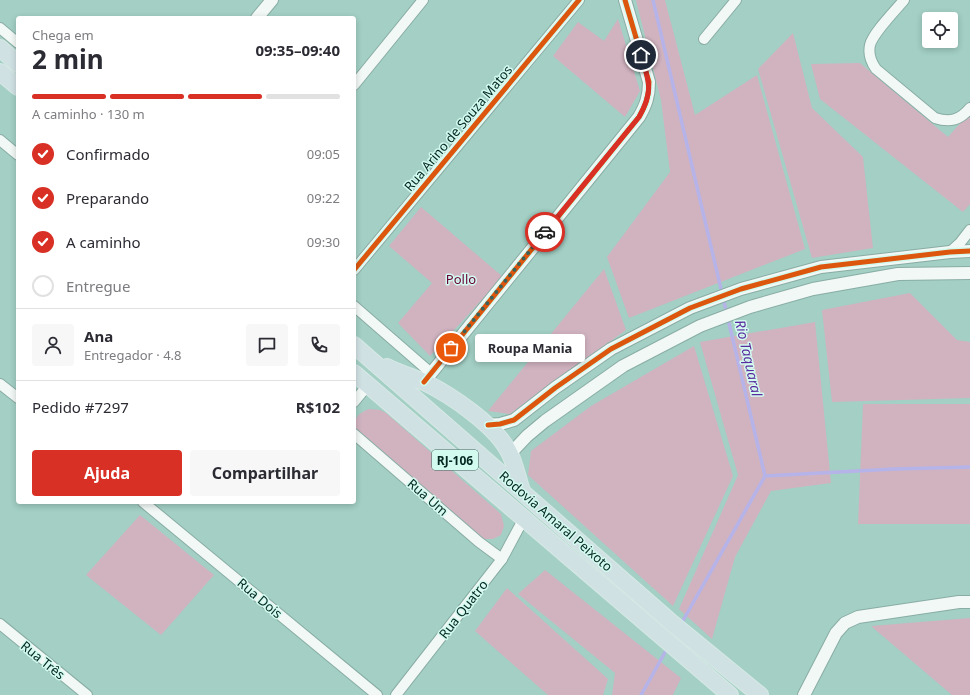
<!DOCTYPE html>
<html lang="pt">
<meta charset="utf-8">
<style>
:root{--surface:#fff;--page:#f7f7f7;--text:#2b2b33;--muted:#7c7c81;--line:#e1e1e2;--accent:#d93025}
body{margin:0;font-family:"Noto Sans",sans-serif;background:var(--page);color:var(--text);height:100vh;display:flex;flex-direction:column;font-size:15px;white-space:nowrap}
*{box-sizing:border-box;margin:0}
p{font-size:13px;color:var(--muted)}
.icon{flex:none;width:22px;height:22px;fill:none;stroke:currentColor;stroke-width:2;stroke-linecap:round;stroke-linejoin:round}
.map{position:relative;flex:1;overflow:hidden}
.sheet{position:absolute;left:16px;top:16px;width:340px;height:488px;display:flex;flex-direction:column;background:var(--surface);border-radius:4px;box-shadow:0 2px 6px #0003}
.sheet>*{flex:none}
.fabs{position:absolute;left:922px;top:12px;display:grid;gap:8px}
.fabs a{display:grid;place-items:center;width:36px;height:36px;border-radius:4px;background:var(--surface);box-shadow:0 2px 6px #0003;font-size:20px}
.pin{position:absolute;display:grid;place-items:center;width:34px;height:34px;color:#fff;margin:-17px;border:2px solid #fff;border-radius:50%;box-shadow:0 1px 4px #0007}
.courier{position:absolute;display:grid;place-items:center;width:40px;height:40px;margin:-20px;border:3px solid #d93025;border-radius:50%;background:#fff;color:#222;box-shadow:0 1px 5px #0007}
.bubble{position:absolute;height:28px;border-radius:4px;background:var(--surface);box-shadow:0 2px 6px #0003;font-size:13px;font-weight:700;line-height:28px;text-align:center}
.summary em{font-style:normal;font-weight:700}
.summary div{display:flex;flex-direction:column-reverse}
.summary{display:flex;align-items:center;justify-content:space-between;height:68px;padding:0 16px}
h1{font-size:26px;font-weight:700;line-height:30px}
.bar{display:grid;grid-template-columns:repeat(4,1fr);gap:6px 4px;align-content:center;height:48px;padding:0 16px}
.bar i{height:5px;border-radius:3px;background:var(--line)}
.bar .on{background:var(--accent)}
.bar p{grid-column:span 4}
.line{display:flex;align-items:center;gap:10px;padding:0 16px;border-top:1px solid var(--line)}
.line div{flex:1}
.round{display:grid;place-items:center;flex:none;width:42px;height:42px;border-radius:4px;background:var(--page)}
ol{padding:0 16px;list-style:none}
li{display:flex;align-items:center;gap:12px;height:44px}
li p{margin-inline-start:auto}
li .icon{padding:4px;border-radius:50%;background:var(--accent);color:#fff;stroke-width:4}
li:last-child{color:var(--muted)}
li i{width:22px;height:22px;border:2px solid var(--line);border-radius:50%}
.button{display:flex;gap:8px;margin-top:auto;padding:8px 16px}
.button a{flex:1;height:46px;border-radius:4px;background:var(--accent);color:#fff;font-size:16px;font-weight:700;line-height:46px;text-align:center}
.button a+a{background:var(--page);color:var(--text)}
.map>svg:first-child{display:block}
</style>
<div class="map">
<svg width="970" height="695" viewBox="0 0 970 695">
<rect width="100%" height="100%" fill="#a3cfc4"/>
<!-- green -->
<g fill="#d1b3c0">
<path d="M 636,0 L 665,0 L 695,115 L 757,75 L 805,249 L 629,318 L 607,257 L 670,172 L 661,100 Z"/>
<path d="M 618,19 L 640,91 L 625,117 L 553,56 L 578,22 L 604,41 Z"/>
<path d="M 793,33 L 812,108 L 863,157 L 873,248 L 812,258 L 758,69 Z"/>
<path d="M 860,63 L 948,137 L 970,112 L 970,204 L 963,212 L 820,99 L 811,64 Z"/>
<path d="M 421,207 L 503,277 L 430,356 L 398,323 L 432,283 L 389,246 Z"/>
<path d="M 604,269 L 626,330 L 510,414 L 488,411 Z"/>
<path d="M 910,293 L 957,340 L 970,342 L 970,398 L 832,402 L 822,310 Z"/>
<path d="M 815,322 L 831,483 L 771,491 L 735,557 L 712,639 L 679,609 L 738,475 L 700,342 Z"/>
<path d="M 694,346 L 733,476 L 673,606 L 528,475 L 531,451 L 591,406 Z"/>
<path d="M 863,404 L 970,404 L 970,524 L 858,524 Z"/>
<path d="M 369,409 L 380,410 L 386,413 L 501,514 L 504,526 L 501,535 L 493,539 L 480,539 L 357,437 C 353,421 354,415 369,409 Z"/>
<path d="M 140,515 L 214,575 L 161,635 L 86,575 Z"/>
<path d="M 545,570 L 681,678 L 673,695 L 612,695 L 615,673 L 518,594 Z"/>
<path d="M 507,588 L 608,679 L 603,695 L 548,695 L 475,631 Z"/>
<path d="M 970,618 L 970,695 L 952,695 L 871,626 Z"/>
</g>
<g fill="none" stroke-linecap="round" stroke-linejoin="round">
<!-- stream -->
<g stroke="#b5b3e8" stroke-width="3.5">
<path d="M 653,0 L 765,476 L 681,624"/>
<path d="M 765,476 L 894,469 L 970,467"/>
<path d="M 641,695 L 668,647"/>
</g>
<!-- minor casing -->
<g stroke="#89ada4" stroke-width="12">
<g id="minor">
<path d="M 904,0 C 895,11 873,33 870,45 C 868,54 871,62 876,69 L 935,118 C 950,123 960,120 970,108"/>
<path d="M 0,28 L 18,43"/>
<path d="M 704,39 L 736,0"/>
<path d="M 354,85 L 423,0"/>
<path d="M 0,140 L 18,155"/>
<path d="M 950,252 L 960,243 L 970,230"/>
<path d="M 354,270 L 579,0"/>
<path d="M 354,306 L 431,373"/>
<path d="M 0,384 L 18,398"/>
<path d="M 354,402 L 368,385"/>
<path d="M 354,434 L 479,542 L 502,559"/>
<path d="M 143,502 L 377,695"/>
<path d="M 0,624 L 87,695"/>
<path d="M 396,695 L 502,559 L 524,518"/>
</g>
</g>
<!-- tertiary casing -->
<g stroke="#89ada4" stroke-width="14">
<g id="tertiary">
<path d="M 257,18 L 272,0"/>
<path d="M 424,382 L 639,117 C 646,105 649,96 649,82 L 625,0"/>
<path d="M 488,425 L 500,424 L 514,420 L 555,388 L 611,349 L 690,308 L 741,289 L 821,267 L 950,252 L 970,251"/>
<path d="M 510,454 L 527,436 L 545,421 L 623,366 L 700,326 L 750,307 L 813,289 L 898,274 L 970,273"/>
<path d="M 804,695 L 836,633 L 845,623 L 858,617 L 959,602 L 970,602"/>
</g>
</g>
<!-- trunk casing -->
<g stroke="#d6e9e4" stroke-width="18">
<g id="trunk">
<path d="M 0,48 L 18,64"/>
<path d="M 0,72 L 18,87"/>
<path d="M 354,345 L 672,623 L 760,695"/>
<path d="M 387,367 C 399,373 412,377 424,382 C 451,395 497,426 510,454 C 515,465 518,479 522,491"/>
<path d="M 354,373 L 730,695"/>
</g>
</g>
<!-- minor -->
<use href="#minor" stroke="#f1f8f6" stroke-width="10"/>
<!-- tertiary -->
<use href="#tertiary" stroke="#f1f8f6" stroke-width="12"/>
<!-- trunk -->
<use href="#trunk" stroke="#d0e1e4" stroke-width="16"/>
<!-- cycleway casing -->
<g stroke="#d3faef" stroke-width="8">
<g id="cycleway">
<path d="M 354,270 L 579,0"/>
<path d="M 424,382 L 639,117 C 646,105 649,96 649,82 L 625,0"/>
<path d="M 488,425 L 500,424 L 514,420 L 555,388 L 611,349 L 690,308 L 741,289 L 821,267 L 950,252 L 970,251"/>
</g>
</g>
<!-- cycleway -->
<use href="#cycleway" stroke="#dd560d" stroke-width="5"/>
</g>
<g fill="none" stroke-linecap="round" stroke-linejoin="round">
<!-- done -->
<path stroke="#3b6259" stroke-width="4" stroke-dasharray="0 7.2" d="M 451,348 L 545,232"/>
<!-- route -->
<path stroke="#d93025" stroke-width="5" d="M 545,232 L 639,117 C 654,90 649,82 641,55"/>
</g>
<g text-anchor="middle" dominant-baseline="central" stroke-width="3" stroke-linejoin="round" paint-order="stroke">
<!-- shield labels -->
<rect fill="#d3faef" stroke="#41665e" stroke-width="1" x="432" y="450" width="46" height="20" rx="3"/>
<g font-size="12" font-weight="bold" fill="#032720">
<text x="455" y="460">RJ-106</text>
</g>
<!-- street labels -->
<g font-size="13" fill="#032720" stroke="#d3faef">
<text transform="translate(458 128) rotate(-50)">Rua Arino de Souza Matos</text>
<text transform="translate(428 497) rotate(41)">Rua Um</text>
<text transform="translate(556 521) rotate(41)">Rodovia Amaral Peixoto</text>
<text transform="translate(260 598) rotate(40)">Rua Dois</text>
<text transform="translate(463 609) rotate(-52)">Rua Quatro</text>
<text transform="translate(43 660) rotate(39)">Rua Três</text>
</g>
<!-- park labels -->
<g font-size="13" fill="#680038" stroke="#d3faef">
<text x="461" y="279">Pollo</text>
</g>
<!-- water labels -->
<g font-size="14" font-style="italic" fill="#5a2b9f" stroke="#d3faef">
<text transform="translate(749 358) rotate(77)">Rio Taquaral</text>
</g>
</g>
</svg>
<div class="fabs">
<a><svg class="icon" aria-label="locate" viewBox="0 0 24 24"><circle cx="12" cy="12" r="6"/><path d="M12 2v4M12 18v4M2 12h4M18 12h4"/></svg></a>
</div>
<div class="pin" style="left:451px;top:348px;background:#ea580c"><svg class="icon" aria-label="bag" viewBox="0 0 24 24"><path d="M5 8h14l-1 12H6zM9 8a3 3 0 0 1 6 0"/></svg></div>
<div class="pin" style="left:641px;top:55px;background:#1f2937"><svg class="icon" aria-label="home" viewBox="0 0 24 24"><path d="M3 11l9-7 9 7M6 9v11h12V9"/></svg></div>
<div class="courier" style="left:545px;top:232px"><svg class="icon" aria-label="car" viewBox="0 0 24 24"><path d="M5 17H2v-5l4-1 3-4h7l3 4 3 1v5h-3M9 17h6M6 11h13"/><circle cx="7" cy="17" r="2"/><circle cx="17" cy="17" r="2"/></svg></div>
<div class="bubble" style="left:475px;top:334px;width:110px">Roupa Mania</div>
<section class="sheet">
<div class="summary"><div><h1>2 min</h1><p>Chega em</p></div><em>09:35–09:40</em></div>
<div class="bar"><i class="on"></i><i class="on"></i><i class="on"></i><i></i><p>A caminho · 130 m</p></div>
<ol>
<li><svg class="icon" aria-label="check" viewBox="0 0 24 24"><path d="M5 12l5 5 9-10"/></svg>Confirmado<p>09:05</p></li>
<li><svg class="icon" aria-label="check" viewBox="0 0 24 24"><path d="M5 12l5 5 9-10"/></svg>Preparando<p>09:22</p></li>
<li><svg class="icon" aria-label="check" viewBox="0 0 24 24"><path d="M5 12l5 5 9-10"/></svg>A caminho<p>09:30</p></li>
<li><i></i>Entregue</li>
</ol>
<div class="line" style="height:72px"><a class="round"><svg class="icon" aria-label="person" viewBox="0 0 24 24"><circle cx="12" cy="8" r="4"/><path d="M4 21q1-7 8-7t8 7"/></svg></a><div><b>Ana</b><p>Entregador · 4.8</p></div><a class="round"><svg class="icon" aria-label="chat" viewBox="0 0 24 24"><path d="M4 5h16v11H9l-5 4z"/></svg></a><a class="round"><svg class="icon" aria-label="phone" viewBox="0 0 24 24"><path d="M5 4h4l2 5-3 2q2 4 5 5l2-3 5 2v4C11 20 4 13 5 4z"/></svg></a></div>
<div class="line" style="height:52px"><div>Pedido #7297</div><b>R$102</b></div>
<div class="button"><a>Ajuda</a><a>Compartilhar</a></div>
</section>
</div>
